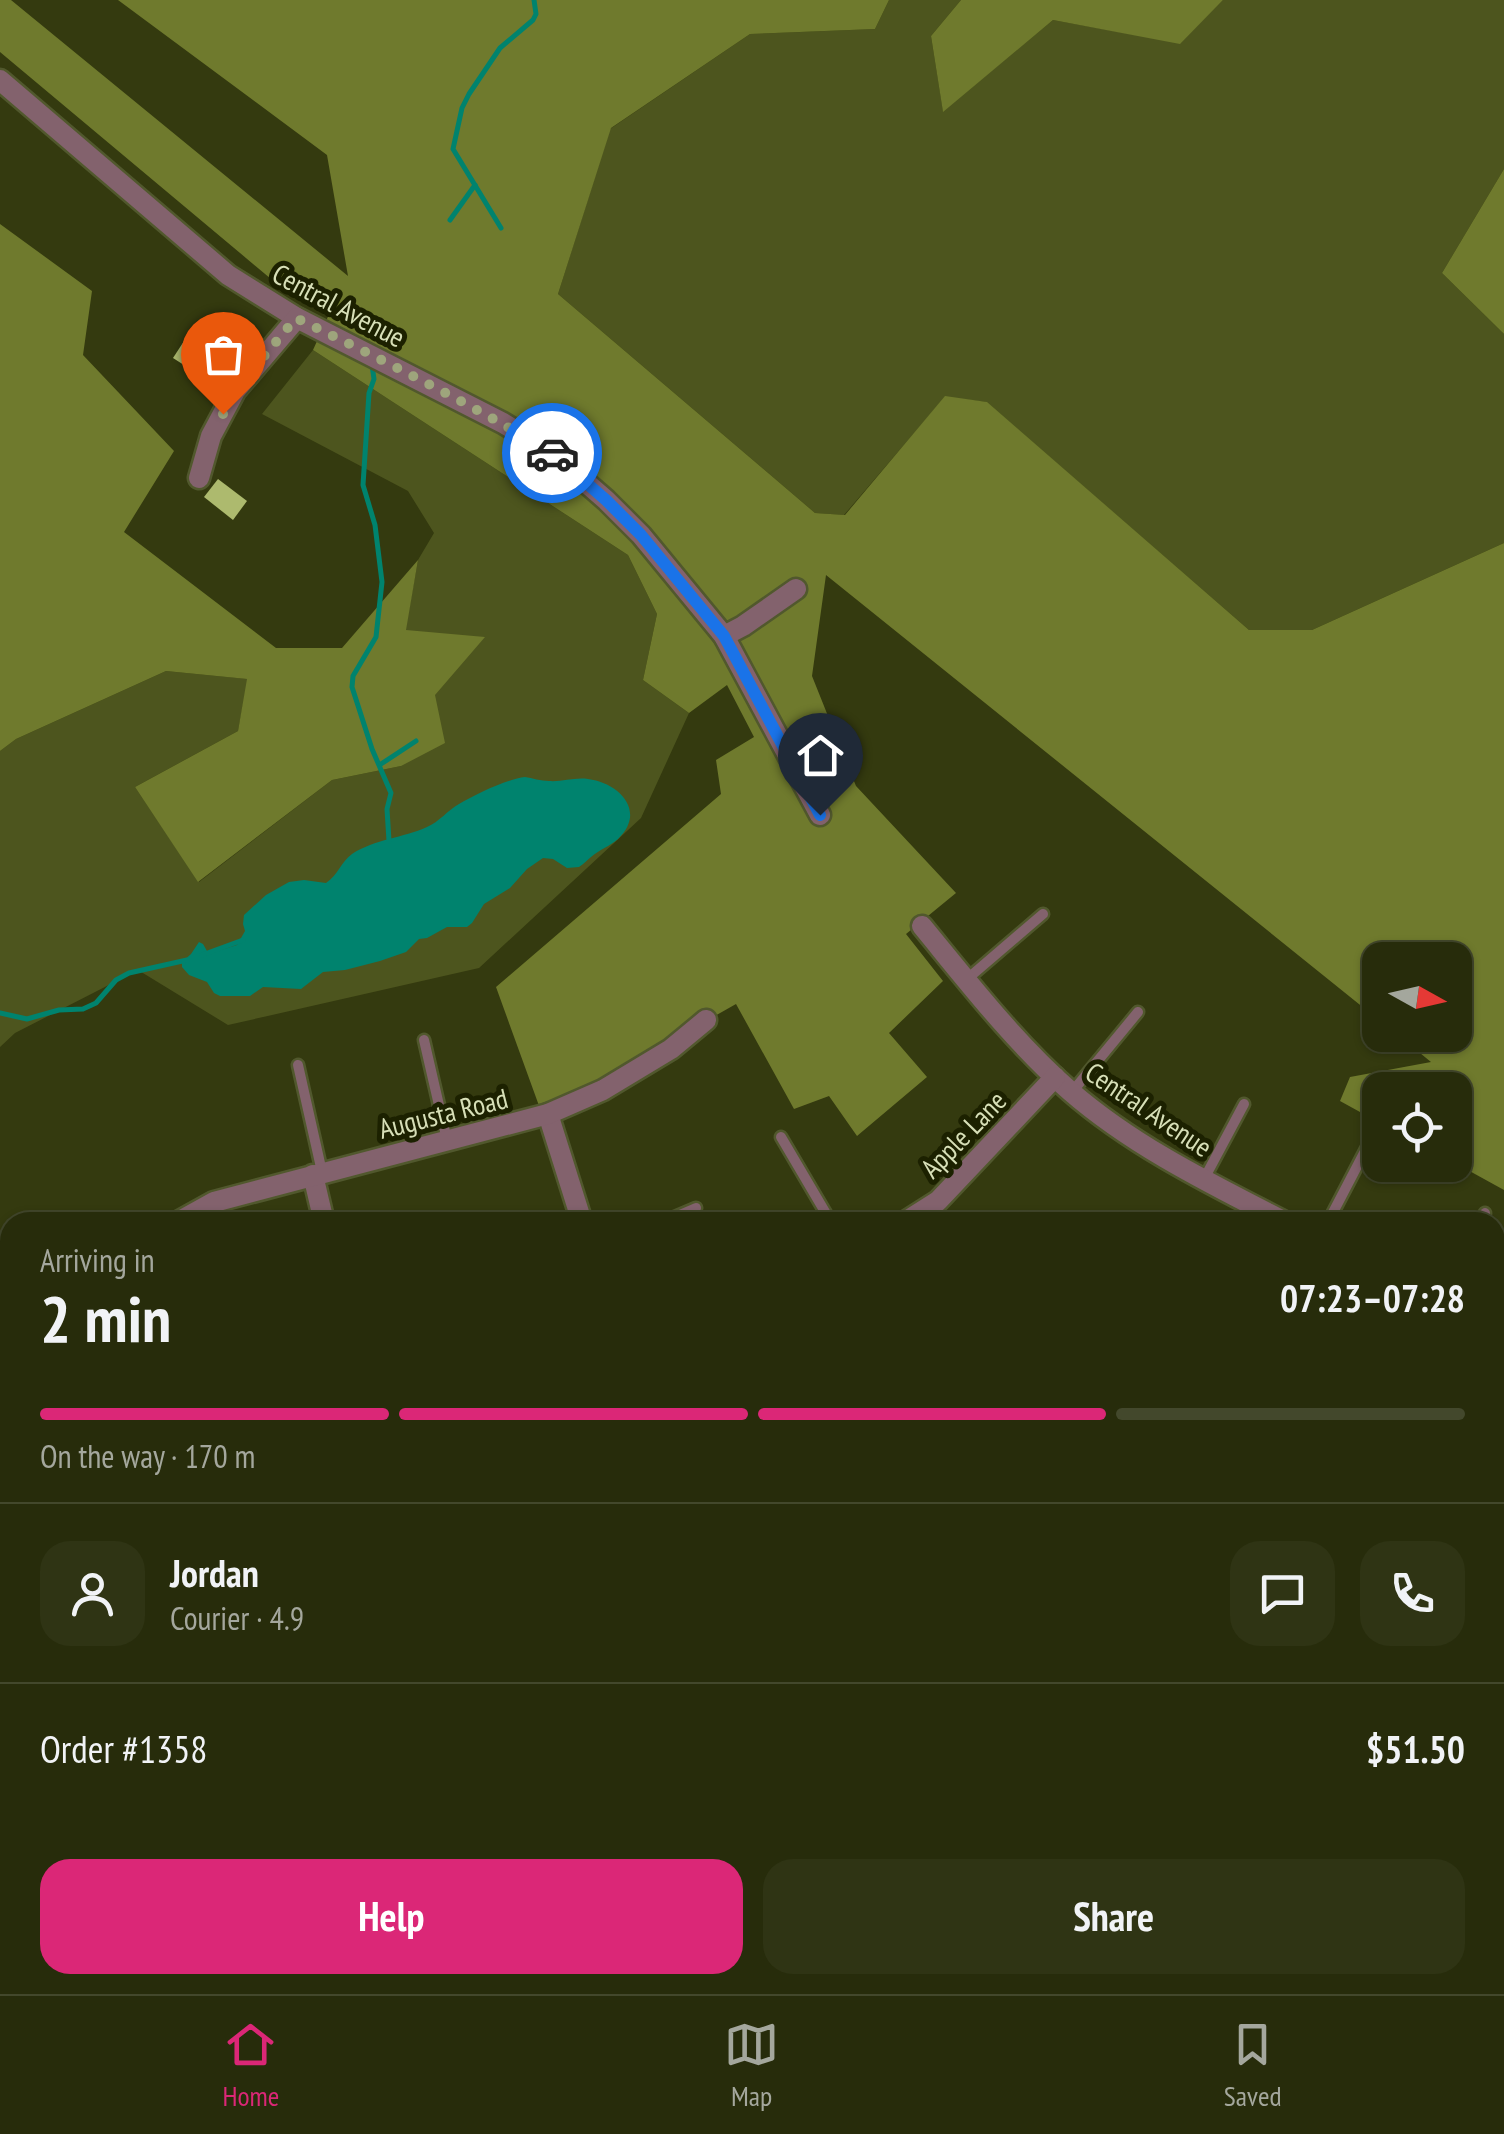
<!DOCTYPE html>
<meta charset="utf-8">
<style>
:root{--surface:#272c0b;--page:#2f3414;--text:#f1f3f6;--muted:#a4a79d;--line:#43482c;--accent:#db2777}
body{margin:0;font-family:"PT Sans Narrow",sans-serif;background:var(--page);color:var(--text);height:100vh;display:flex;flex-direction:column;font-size:38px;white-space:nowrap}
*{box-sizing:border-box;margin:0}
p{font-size:32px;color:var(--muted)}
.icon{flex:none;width:55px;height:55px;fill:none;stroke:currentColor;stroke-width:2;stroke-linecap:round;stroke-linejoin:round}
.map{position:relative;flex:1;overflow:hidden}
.panel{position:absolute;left:0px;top:1212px;width:1505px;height:782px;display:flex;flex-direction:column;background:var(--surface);border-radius:30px 30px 0 0;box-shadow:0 2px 8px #0004,0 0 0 2px var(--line)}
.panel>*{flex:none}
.needle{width:65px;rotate:98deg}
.fabs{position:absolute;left:1362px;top:942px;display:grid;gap:20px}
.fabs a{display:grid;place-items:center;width:110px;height:110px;border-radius:20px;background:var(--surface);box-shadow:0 2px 8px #0004,0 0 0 2px var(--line);font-size:50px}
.pin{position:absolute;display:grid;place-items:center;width:85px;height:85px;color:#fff;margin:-102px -42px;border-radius:50% 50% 50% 0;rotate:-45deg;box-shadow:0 0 10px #0007}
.pin .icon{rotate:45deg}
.courier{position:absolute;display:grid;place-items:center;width:100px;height:100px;margin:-50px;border:8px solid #1a73e8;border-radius:50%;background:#fff;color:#222;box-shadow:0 2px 12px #0007}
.summary em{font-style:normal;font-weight:800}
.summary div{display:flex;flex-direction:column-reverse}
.summary{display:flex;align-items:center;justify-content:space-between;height:170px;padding:0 40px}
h1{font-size:65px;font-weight:800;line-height:75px}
.bar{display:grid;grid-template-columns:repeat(4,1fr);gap:15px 10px;align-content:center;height:120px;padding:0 40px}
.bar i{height:12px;border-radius:8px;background:var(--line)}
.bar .active{background:var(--accent)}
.bar p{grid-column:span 4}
.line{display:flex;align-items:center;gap:25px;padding:0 40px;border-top:2px solid var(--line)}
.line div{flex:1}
.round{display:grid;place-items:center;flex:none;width:105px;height:105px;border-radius:30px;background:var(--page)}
.cta{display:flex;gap:20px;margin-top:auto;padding:20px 40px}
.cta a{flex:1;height:115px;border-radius:30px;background:var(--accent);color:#fff;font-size:40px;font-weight:800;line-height:115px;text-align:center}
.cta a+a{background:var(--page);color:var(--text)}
.menu{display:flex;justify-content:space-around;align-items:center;height:140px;border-top:2px solid var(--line);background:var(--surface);font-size:28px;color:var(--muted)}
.menu a{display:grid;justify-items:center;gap:5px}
.menu .active{color:var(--accent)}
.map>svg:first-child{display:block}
</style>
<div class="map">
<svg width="1504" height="1994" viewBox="0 0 1504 1994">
<rect width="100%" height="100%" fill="#343a0f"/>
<!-- green -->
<g fill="#4d551e">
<path d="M 889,0 L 961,0 L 931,36 L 943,111 L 1053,20 L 1180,43 L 1223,0 L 1504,0 L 1504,169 L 1442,273 L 1504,334 L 1504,543 L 1312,630 L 1249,630 L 986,402 L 945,397 L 844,515 L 815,513 L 558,294 L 610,129 L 750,34 L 875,29 Z"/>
<path d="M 313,350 L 628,555 L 657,614 L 643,680 L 689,713 L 641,818 L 479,968 L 228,1025 L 138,970 L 15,1033 L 0,1047 L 0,751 L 16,739 L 166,671 L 248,679 L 238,731 L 135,787 L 199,882 L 332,780 L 401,766 L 405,631 L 418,560 L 434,533 L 408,491 L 262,414 Z"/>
</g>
<!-- forest -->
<g fill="#6f7a2d">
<path d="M 0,0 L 11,0 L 348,276 L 327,155 L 118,0 L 889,0 L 875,29 L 750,34 L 611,128 L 558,294 L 815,513 L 845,515 L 945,396 L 987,402 L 1249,630 L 1312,630 L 1504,543 L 1504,1190 L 1455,1163 L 1455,1090 L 1380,1090 L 1380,1123 L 1340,1101 L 1350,1077 L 1431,1062 L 1398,1035 L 1455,1035 L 1455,960 L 1380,960 L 1380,1021 L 826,575 L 812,676 L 856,786 L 956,893 L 906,934 L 943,981 L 889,1033 L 927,1077 L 857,1136 L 829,1096 L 794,1109 L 736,1004 L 542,1114 L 496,987 L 721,794 L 716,760 L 754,737 L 727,685 L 689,713 L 643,680 L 657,614 L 628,555 L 313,350 L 335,301 L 283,289 L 0,52 Z"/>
<path d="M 961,0 L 1223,0 L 1180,44 L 1053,20 L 943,112 L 931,36 Z"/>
<path d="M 1504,169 L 1504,334 L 1442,273 Z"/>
<path d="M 0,224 L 92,291 L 83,355 L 174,451 L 124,532 L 276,648 L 342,648 L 418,560 L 406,630 L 485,637 L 435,695 L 445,743 L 401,766 L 332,780 L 198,882 L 135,787 L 238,731 L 247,679 L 166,671 L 16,739 L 0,751 Z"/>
<path d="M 380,1985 L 426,1985 L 425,1994 L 385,1994 Z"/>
<path d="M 588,1985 L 763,1985 L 760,1994 L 707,1992 L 696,1994 L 588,1994 Z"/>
</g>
<!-- water -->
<path fill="#00836e" d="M 525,777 C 532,778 541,781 549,781 C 562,782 575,777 588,779 C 619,783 647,811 618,839 C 610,846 599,850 591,857 C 587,860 584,864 579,867 L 567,868 L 553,859 L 543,858 L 527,869 L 510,888 L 484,904 L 472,923 L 467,927 L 447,927 L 427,938 L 419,939 L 406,952 L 380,961 L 345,970 L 323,972 L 301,989 L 263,987 L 250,996 L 220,996 L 214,993 L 207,982 L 189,975 L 182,967 L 182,962 L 191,954 L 199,942 L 203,944 L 207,951 L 211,953 L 237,945 L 245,931 L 243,924 L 244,915 L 266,895 L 289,882 L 304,880 L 326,883 C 338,875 341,862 352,854 C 375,839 403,838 427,827 C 439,822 448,810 459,804 C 476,794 507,779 525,777 Z"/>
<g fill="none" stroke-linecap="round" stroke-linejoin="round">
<!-- stream -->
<g stroke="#00836e" stroke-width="5">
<path d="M 450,220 L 475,185"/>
<path d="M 501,228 L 453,149 L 462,108 L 469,94 L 500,48 L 533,20 L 536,14 L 534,0"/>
<path d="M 372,365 L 374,379 L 369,393 L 363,485 L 375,525 L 382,582 L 376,637 L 353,676 L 352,687 L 372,749 L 391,793 L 387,809 L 389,841"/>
<path d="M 381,764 L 416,741"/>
<path d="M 202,955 L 243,940"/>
<path d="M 0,1013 L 27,1019 L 59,1010 L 83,1009 L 96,1003 L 116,980 L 129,973 L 187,960"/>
</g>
</g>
<!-- building -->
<g fill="#adba6e">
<path d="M 186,338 L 222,360 L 209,381 L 173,358 Z"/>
<path d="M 218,479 L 247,501 L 233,520 L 204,497 Z"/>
</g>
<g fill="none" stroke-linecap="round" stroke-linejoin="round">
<!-- lane casing -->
<g stroke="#51582d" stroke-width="15">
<g id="lane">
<path d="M 966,980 L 1043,914"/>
<path d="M 424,1040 L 447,1140"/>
<path d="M 298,1065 L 322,1172"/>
<path d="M 1072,1092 L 1138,1012"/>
<path d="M 781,1137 L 831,1222"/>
<path d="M 1204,1179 L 1244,1104"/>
<path d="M 663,1222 L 696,1208"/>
<path d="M 1328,1222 L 1376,1130"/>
<path d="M 1480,1222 L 1485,1213"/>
<path d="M 0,1711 L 10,1700"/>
<path d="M 0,1918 L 10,1909"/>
<path d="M 1050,1985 L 1066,1994"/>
<path d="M 1375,1985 L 1387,1994"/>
<path d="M 833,1994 L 836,1985"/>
</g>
</g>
<!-- street casing -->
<g stroke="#51582d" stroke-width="25">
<g id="street">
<path d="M 0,80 L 228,275 L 297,318 L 503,423 L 552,453 L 606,500 L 641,535 L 724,636 L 820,815"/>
<path d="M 199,478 L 211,436 L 235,391 L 297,318"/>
<path d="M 724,636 L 743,626 L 796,589"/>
<path d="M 922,926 C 968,982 1015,1043 1070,1091 C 1133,1146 1211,1184 1285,1222"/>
<path d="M 548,1114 L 582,1222"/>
<path d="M 313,1175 L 324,1222"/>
<path d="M 178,1222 L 214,1202 L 548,1114 L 603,1090 L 671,1049 L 706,1020"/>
<path d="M 905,1222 L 938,1201 L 1055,1077"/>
<path d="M 1495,1335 L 1504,1341"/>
<path d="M 0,1563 L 10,1560"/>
<path d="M 1495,1602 L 1504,1602"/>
<path d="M 1495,1864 L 1504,1863"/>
<path d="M 0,1881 L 10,1891"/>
<path d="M 108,1994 L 114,1985"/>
<path d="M 496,1994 L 497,1985"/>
<path d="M 1002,1994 L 1007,1985"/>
<path d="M 1299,1994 L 1304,1985"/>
</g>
</g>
<!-- lane -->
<use href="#lane" stroke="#83626d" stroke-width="10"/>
<!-- street -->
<use href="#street" stroke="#83626d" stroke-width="20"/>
</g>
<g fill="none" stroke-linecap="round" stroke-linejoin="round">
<!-- done -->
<path stroke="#9ea57c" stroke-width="10" stroke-dasharray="0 18" d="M 223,414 L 235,391 L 296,318 C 383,360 469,403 552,453"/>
<!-- route -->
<path stroke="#1a73e8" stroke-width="12" d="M 552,453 L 606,500 L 641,535 L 724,636 L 820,815"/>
</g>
<g text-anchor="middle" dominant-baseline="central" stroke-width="10" stroke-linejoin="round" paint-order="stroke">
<!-- street labels -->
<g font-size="28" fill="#d7dfb7" stroke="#1c2100">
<text transform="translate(339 305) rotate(28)">Central Avenue</text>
<text transform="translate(1149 1109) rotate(34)">Central Avenue</text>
<text transform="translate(443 1113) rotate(-14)">Augusta Road</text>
<text transform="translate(963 1134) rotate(-46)">Apple Lane</text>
</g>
</g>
</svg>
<div class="fabs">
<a><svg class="needle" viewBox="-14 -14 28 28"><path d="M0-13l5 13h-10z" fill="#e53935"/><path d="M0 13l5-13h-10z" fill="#a4a79d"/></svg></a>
<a><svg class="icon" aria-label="locate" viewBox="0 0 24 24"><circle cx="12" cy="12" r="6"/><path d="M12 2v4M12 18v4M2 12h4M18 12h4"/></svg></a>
</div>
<div class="pin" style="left:223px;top:414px;background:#ea580c"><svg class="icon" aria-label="bag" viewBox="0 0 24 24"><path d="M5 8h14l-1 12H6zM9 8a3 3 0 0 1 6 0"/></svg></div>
<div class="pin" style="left:820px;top:815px;background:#1f2937"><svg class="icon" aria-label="home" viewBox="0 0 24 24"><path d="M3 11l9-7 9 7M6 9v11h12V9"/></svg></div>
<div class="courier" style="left:552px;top:453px"><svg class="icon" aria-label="car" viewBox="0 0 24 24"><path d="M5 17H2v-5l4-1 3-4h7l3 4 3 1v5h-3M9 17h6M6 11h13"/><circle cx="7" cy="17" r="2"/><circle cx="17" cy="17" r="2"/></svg></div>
<section class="panel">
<div class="summary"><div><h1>2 min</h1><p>Arriving in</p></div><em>07:23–07:28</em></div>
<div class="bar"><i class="active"></i><i class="active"></i><i class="active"></i><i></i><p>On the way · 170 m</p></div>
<div class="line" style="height:180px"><a class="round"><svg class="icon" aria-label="person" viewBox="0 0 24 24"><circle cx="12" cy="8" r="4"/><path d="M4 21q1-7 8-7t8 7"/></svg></a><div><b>Jordan</b><p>Courier · 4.9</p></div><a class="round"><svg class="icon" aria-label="chat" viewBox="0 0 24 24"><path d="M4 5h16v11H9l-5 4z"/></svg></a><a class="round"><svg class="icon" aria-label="phone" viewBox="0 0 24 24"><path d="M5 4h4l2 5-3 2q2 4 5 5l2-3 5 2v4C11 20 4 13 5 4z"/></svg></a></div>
<div class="line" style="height:130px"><div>Order #1358</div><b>$51.50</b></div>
<div class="cta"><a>Help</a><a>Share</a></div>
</section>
</div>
<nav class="menu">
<a class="active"><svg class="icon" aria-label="home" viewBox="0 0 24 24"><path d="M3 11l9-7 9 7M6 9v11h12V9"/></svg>Home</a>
<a><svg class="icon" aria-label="map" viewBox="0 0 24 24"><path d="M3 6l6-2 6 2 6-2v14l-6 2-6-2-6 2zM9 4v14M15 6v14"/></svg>Map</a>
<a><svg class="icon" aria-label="saved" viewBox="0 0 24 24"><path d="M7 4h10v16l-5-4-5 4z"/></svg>Saved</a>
</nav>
